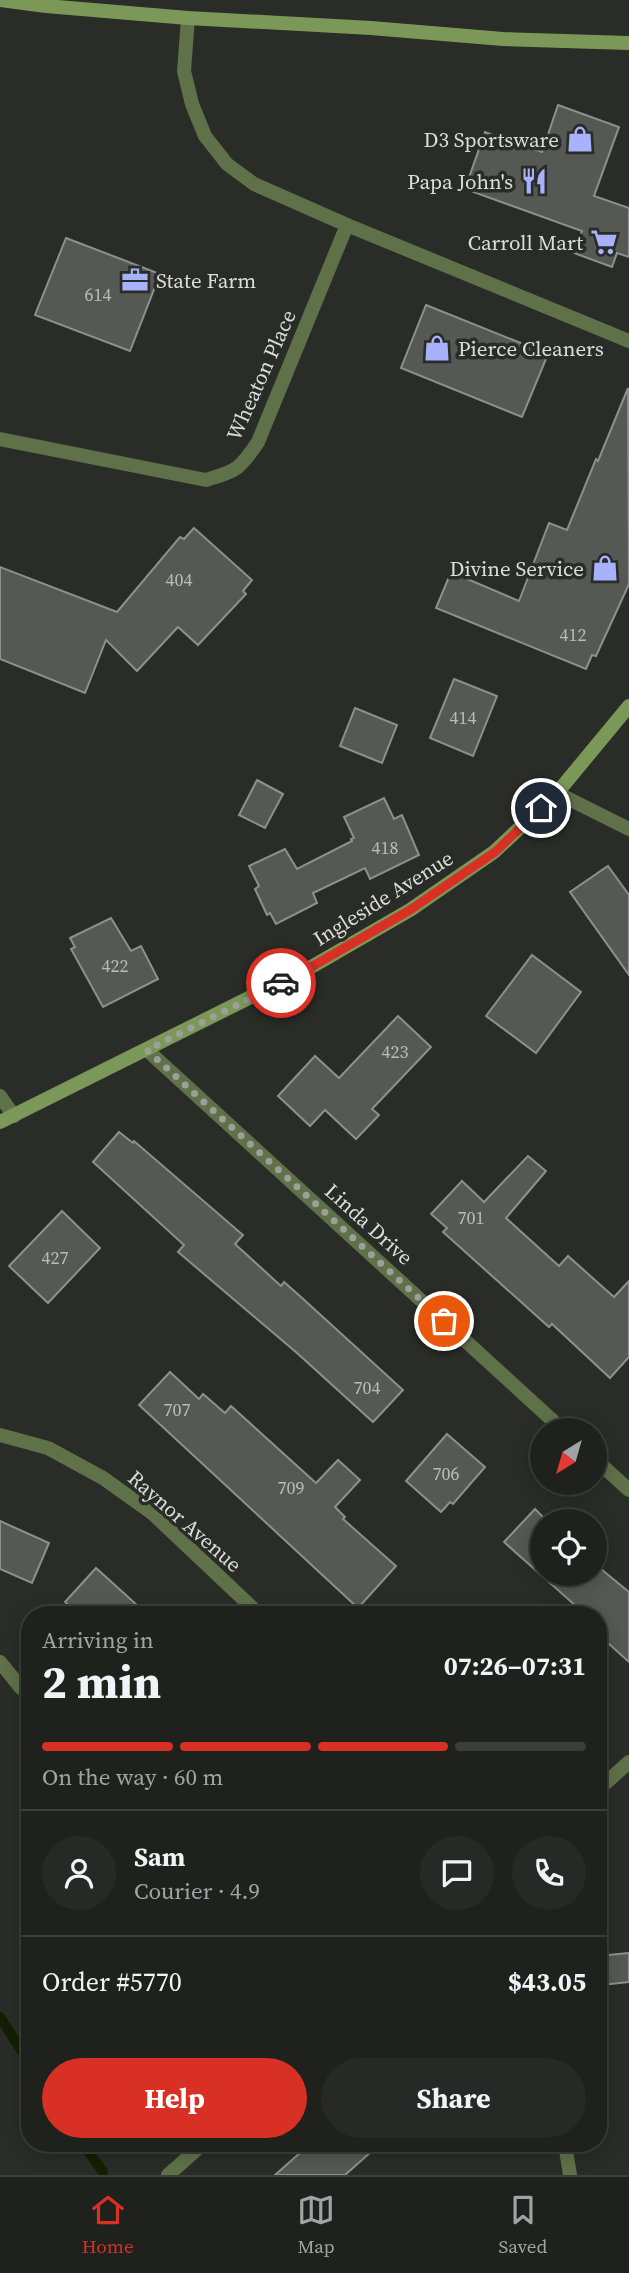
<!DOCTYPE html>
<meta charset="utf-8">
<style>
:root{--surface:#1f211d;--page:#272926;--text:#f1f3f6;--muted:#a1a3a4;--line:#3c3e3b;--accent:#d93025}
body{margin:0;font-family:"Source Serif 4",serif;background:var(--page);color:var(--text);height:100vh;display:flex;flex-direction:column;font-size:26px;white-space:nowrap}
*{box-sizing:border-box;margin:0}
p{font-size:23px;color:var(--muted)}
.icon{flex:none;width:38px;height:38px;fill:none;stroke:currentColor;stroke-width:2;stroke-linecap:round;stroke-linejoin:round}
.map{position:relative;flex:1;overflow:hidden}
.sheet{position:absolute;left:21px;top:1606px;width:586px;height:546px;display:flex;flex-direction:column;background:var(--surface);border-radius:28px;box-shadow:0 4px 18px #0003,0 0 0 2px var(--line)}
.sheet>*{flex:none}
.needle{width:46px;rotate:217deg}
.buttons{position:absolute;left:530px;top:1418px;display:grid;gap:14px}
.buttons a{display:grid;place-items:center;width:77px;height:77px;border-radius:50%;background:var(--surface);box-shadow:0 4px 18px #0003,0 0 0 2px var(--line);font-size:35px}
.pin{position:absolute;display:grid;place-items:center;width:60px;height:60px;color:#fff;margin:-30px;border:4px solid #fff;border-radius:50%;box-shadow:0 2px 7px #0007}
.courier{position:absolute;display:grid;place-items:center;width:70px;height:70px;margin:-35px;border:5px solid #d93025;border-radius:50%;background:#fff;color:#222;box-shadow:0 2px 9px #0007}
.headline em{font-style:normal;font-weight:700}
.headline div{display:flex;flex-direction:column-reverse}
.headline{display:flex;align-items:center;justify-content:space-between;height:119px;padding:0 21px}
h1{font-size:46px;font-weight:700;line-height:52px}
.bar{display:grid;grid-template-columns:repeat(4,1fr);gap:10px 7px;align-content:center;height:84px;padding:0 21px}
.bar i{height:9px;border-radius:5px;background:var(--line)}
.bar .active{background:var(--accent)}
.bar p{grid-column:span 4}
.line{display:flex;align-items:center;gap:18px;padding:0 21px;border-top:2px solid var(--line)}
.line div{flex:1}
.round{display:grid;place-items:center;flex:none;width:74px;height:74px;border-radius:37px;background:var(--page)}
.cta{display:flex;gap:14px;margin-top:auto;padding:14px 21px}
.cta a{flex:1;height:80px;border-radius:42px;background:var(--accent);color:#fff;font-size:28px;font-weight:700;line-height:80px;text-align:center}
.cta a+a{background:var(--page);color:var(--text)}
.tab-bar{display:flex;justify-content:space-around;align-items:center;height:98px;border-top:2px solid var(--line);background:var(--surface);font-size:19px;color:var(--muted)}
.tab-bar a{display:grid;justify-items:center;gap:4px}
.tab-bar .active{color:var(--accent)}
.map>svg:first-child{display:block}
</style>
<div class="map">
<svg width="629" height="2175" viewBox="0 0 629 2175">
<rect width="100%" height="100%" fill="#292c27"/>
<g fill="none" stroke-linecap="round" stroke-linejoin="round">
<!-- stream -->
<g stroke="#122000" stroke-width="10">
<path d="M 0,2017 L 30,2064"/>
<path d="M 83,2144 L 103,2172"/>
</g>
</g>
<!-- building -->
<g fill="#565853" stroke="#8d908b" stroke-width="2">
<path d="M 558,105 L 619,127 L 594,196 L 629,208 L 629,257 L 617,253 L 612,267 L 574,253 L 582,231 L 465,189 L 485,132 L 542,152 Z"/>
<path d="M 66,238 L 160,274 L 130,351 L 35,315 Z"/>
<path d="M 426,305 L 548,354 L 522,417 L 401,368 Z"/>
<path d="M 628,388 L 629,584 L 596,656 L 592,655 L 586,669 L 436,608 L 451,572 L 519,601 L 549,523 L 567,530 L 596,459 L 598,461 Z"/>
<path d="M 194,528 L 252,580 L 243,591 L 246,594 L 198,645 L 178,627 L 137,671 L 106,640 L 85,693 L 0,659 L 0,567 L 117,612 L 180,537 L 184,539 Z"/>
<path d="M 454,679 L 497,696 L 473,756 L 430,738 Z"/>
<path d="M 355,708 L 397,725 L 382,763 L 340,746 Z"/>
<path d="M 257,780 L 283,794 L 265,828 L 239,815 Z"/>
<path d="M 384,798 L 394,819 L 402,815 L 419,855 L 370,879 L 365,868 L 313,893 L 317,903 L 276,924 L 270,913 L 267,915 L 255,889 L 259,886 L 249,866 L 285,849 L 297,869 L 352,841 L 351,839 L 354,838 L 344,817 Z"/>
<path d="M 608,866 L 629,895 L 629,975 L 570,892 Z"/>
<path d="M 111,918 L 131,951 L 141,946 L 158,979 L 103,1007 L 71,949 L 75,947 L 70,938 Z"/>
<path d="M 532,955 L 581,992 L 536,1053 L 486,1016 Z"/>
<path d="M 398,1016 L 431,1047 L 372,1109 L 379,1115 L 356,1139 L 325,1110 L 310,1126 L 278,1096 L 315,1056 L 339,1078 Z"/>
<path d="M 119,1132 L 133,1143 L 134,1141 L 243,1235 L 235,1244 L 281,1286 L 284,1282 L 301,1297 L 403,1390 L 373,1422 L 297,1353 L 178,1252 L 184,1245 L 93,1162 Z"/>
<path d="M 528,1156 L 546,1171 L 506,1218 L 559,1266 L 568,1256 L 614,1297 L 629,1281 L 629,1357 L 610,1378 L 552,1324 L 549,1327 L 443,1232 L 447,1228 L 431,1214 L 462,1181 L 484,1202 Z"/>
<path d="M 62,1211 L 100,1248 L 48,1303 L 9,1266 Z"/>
<path d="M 170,1372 L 199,1399 L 203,1394 L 225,1413 L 231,1406 L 316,1483 L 338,1460 L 360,1480 L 335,1507 L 345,1517 L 343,1519 L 396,1566 L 358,1608 L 139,1405 Z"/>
<path d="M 447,1434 L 485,1467 L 453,1504 L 450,1502 L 441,1512 L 406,1481 Z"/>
<path d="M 535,1509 L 547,1521 L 542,1521 L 542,1573 L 595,1573 L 595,1564 L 629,1592 L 629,1662 L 598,1634 L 598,1615 L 586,1615 L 504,1542 Z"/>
<path d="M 0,1521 L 49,1543 L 32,1583 L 0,1569 Z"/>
<path d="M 96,1568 L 148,1615 L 80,1615 L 65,1602 Z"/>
<path d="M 629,1953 L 629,1982 L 602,1985 L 598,1956 Z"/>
<path d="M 310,2144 L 380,2144 L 345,2175 L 275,2175 Z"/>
</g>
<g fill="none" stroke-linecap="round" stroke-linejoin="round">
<!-- minor -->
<g stroke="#5f7149" stroke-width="14">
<path d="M 188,18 L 184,71 L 192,104 L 205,136 L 227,164 L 254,184 L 347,225 L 629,341"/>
<path d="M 0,439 L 206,480 C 237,471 240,469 258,442 L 347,225"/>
<path d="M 557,793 L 629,829"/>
<path d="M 147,1050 L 563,1430"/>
<path d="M 0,1096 L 14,1116"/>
<path d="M 0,1435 L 48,1448 L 103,1478 L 152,1513 L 260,1615"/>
<path d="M 595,1459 L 629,1490"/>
<path d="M 0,1662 L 21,1688"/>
<path d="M 598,1790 L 629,1762"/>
<path d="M 565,2144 L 570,2175"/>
<path d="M 168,2175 L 203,2144"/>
</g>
<!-- secondary -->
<g stroke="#7c9858" stroke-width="14">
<path d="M 0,0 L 46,6 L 188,18 L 371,28 L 503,39 L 629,43"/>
<path d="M 0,1122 L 313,966 L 410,910 L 494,852 L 557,793 L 629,706"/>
</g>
</g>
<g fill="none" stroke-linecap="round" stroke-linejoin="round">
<!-- done -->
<path stroke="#9d9f9b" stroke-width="7" stroke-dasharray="0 12.6" d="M 281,983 L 147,1050 L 444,1321"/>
<!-- route -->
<path stroke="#d93025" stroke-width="9" d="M 281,983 L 313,966 L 410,910 L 495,852 L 541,808"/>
</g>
<!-- icons -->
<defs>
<g id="shop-bare" transform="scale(2.1)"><path d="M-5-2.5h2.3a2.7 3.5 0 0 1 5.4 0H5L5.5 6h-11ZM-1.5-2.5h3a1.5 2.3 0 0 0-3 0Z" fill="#a7b1fc" stroke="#292c27" stroke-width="2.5" paint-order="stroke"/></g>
<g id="restaurant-bare" transform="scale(2.1)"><path d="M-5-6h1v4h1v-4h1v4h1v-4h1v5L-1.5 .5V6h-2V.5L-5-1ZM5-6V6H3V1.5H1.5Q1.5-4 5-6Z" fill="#a7b1fc" stroke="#292c27" stroke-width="2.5" paint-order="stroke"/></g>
<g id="supermarket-bare" transform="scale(2.1)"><path d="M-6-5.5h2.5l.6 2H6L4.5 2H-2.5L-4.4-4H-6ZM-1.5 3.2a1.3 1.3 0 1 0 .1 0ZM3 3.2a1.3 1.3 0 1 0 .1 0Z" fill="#a7b1fc" stroke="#292c27" stroke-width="2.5" paint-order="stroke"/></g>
<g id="office-bare" transform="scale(2.1)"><path d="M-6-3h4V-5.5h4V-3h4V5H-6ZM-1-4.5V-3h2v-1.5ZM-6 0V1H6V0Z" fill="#a7b1fc" stroke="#292c27" stroke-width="2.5" paint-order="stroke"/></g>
</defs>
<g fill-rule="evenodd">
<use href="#shop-bare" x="580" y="139"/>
<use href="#restaurant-bare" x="534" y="181"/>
<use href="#supermarket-bare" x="604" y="242"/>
<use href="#office-bare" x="135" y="280"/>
<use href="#shop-bare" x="437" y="348"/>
<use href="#shop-bare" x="605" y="568"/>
</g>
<g text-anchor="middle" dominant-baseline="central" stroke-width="7" stroke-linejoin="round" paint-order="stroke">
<!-- number labels -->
<g font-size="18" fill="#babcb8">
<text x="98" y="294">614</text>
<text x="179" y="579">404</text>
<text x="573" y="634">412</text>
<text x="463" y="717">414</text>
<text x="385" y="847">418</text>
<text x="115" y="965">422</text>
<text x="395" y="1051">423</text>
<text x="471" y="1217">701</text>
<text x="55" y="1257">427</text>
<text x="367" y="1387">704</text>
<text x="177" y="1409">707</text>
<text x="446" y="1473">706</text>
<text x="291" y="1487">709</text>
</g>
<!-- poi labels -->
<g font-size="21" fill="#dbddda" stroke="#292c27" text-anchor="end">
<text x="559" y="139">D3 Sportsware</text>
<text x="513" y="181">Papa John's</text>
<text x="583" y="242">Carroll Mart</text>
<text x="156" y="280" text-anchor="start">State Farm</text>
<text x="458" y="348" text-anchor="start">Pierce Cleaners</text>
<text x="584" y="568">Divine Service</text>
</g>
<!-- street labels -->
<g font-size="21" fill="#dbddda" stroke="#292c27">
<text transform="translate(261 375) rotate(-66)">Wheaton Place</text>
<text transform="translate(383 898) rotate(-32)">Ingleside Avenue</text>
<text transform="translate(369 1224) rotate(42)">Linda Drive</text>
<text transform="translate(185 1521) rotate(41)">Raynor Avenue</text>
</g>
</g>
</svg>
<div class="buttons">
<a><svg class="needle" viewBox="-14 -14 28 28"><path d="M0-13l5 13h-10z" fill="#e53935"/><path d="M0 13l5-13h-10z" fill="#a1a3a4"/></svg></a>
<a><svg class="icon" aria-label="locate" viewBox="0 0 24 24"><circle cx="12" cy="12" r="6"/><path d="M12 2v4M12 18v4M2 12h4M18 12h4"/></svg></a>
</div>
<div class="pin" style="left:444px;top:1321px;background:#ea580c"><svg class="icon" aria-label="bag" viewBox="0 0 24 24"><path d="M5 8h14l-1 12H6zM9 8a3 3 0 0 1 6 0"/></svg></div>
<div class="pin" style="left:541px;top:808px;background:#1f2937"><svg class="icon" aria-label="home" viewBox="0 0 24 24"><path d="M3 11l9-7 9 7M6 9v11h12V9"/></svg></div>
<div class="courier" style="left:281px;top:983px"><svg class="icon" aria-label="car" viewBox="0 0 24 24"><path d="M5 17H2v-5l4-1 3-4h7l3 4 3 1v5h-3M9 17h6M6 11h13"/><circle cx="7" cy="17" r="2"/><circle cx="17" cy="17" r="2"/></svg></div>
<section class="sheet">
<div class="headline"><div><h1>2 min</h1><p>Arriving in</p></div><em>07:26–07:31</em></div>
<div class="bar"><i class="active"></i><i class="active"></i><i class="active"></i><i></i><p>On the way · 60 m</p></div>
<div class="line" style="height:126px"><a class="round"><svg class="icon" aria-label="person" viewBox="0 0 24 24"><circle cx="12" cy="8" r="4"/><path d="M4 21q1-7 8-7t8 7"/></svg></a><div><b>Sam</b><p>Courier · 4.9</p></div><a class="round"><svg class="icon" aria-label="chat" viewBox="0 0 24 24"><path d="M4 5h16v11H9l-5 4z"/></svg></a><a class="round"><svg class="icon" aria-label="phone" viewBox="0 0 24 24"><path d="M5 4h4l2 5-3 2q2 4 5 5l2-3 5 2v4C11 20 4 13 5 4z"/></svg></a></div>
<div class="line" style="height:91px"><div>Order #5770</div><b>$43.05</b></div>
<div class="cta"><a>Help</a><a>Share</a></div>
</section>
</div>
<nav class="tab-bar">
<a class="active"><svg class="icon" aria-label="home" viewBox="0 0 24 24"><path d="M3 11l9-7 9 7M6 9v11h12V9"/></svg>Home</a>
<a><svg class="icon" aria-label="map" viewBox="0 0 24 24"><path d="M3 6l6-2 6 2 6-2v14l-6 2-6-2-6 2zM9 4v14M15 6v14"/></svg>Map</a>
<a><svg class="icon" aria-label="saved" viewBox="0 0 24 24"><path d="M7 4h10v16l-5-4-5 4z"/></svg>Saved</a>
</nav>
